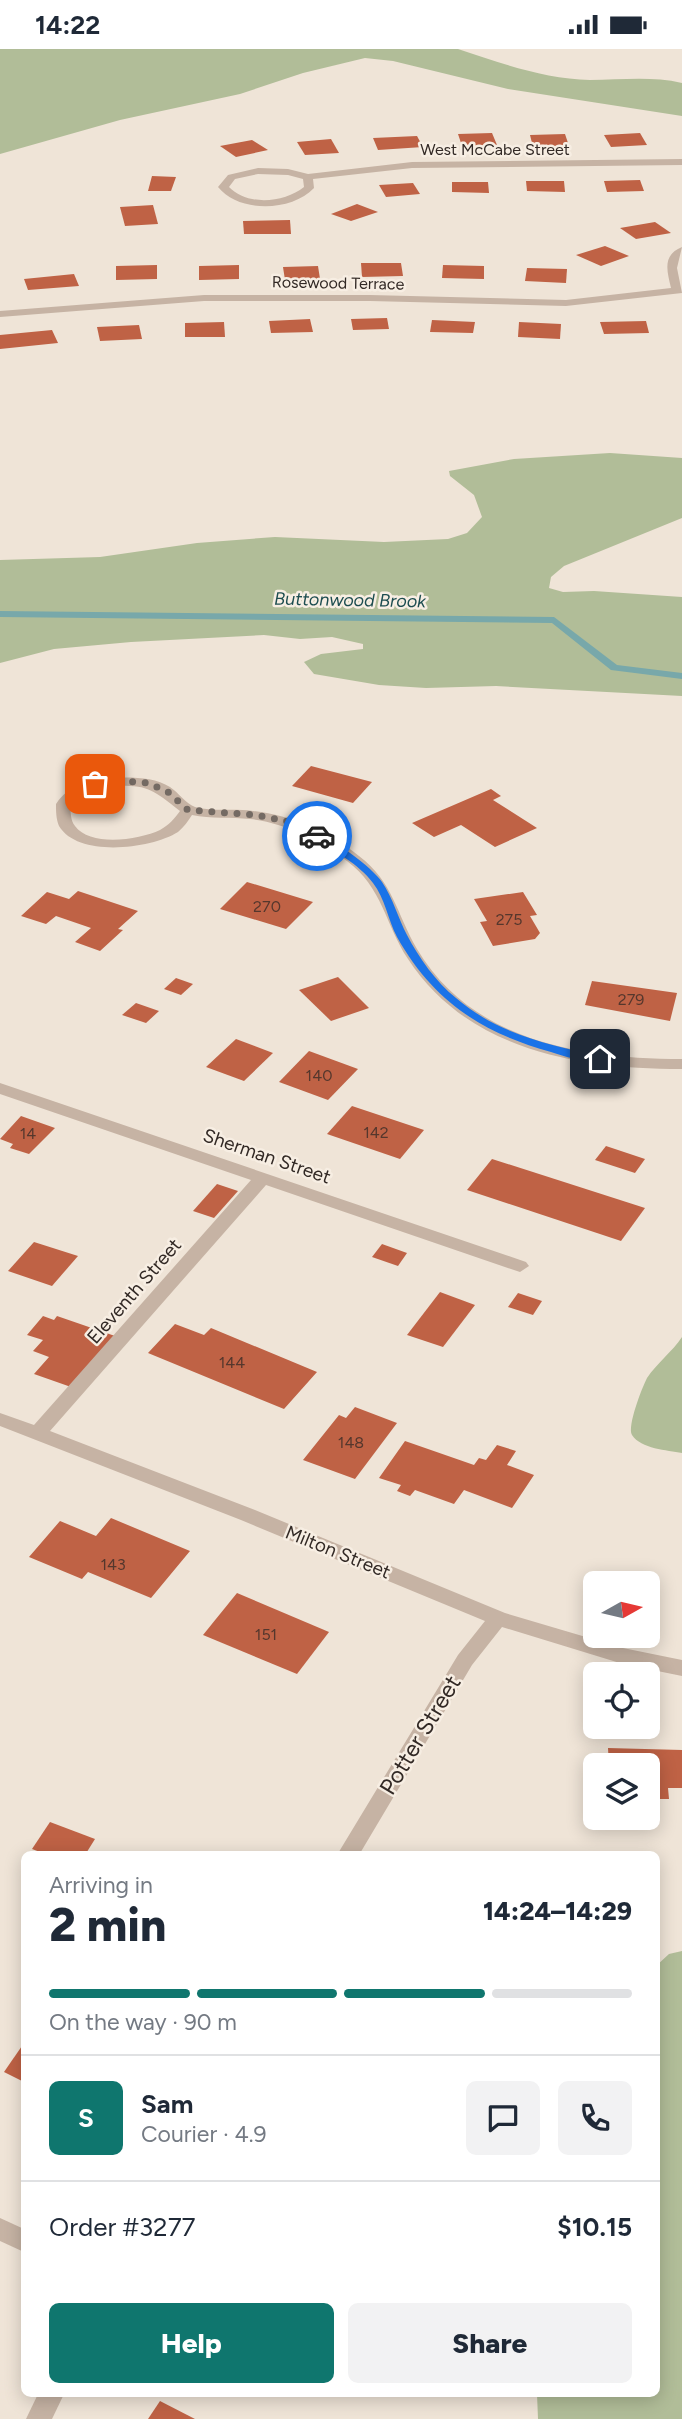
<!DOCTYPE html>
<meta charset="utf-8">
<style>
:root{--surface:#fff;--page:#f2f2f3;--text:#1f2937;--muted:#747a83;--line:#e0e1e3;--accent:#0f766e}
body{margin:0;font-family:Figtree,sans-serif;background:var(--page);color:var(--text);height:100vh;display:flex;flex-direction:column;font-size:26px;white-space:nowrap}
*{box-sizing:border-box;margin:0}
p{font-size:23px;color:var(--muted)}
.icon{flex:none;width:38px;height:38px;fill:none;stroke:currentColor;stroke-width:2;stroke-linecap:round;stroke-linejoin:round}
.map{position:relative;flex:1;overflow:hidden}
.details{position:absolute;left:21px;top:1802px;width:639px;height:546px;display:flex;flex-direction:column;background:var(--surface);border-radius:10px;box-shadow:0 4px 18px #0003}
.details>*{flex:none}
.needle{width:46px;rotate:82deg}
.fabs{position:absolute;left:583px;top:1522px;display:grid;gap:14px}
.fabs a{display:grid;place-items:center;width:77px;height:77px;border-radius:10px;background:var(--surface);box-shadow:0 4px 18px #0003;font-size:35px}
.pin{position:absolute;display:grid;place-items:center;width:60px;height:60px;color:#fff;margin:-30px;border-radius:14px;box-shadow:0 4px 10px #0006}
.courier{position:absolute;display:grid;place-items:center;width:70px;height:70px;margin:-35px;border:5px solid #1a73e8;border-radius:50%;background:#fff;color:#222;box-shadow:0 2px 9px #0007}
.overview em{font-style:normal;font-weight:800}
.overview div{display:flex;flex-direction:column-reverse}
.overview{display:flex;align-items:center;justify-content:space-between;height:119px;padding:0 28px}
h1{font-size:46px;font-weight:800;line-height:52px}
.bar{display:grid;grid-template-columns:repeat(4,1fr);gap:10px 7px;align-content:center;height:84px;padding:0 28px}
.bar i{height:9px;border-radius:5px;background:var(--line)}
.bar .on{background:var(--accent)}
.bar p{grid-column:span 4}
.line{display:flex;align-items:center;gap:18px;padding:0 28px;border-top:2px solid var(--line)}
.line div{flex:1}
.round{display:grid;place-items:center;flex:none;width:74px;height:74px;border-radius:10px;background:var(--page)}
.action{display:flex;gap:14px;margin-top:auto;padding:14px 28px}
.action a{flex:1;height:80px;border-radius:10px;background:var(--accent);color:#fff;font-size:28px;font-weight:800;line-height:80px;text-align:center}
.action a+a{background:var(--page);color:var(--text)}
.status{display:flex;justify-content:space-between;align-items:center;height:49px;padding:0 35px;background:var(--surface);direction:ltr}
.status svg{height:19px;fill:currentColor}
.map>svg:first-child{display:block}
</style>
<div class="status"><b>14:22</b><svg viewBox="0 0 49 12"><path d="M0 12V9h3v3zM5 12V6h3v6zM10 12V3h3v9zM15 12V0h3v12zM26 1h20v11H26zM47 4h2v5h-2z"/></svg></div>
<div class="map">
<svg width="682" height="2370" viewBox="0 0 682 2370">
<rect width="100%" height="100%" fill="#efe4d7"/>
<!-- green -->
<g fill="#b1bd98">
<path d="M 0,0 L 458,0 C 500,14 545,30 590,31 C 621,31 651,27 682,34 L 682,67 L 508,40 L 393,12 L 365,9 L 303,24 L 240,45 L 120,71 L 0,105 Z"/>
<path d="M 610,404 L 682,409 L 682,469 L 564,517 L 551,528 L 549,539 L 563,543 L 594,542 L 682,548 L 682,647 L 496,637 L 426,639 L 379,636 L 314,625 L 304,613 L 321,605 L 363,600 L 363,595 L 332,588 L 300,590 L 264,586 L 131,593 L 54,600 L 0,614 L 0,511 L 100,508 L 197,494 L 275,488 L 384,493 L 448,490 L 467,484 L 482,468 L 474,446 L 450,427 L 449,422 L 514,410 Z"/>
<path d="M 682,1288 L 682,1404 C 667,1401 641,1400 632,1386 C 627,1377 642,1339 647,1329 C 657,1314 672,1303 682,1288 Z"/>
<path d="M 682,1902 L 682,2370 L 538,2370 L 537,2345 L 656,2345 L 656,1917 L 669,1905 Z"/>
</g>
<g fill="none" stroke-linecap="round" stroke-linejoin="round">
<!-- stream -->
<path fill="#78a8aa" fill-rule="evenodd" d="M 0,562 L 554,568 L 617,616 L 682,624 L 682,630 L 611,621 L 552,574 L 0,568 Z"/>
</g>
<!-- building -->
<g fill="#bf6245">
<path d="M 492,84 L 497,96 L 462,97 L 458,85 Z"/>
<path d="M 640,84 L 647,96 L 611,98 L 604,86 Z"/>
<path d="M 565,85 L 569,97 L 533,98 L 530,86 Z"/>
<path d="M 417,87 L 423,98 L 378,101 L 373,89 Z"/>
<path d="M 331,90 L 339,104 L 305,106 L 297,93 Z"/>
<path d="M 252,91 L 268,101 L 236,108 L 220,97 Z"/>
<path d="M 152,127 L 176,128 L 171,142 L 148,142 Z"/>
<path d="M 640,131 L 644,142 L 607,143 L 604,132 Z"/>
<path d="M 526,132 L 564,132 L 565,143 L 527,142 Z"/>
<path d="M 452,133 L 488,133 L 489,144 L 452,143 Z"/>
<path d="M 413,134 L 420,145 L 386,148 L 379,136 Z"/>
<path d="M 357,155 L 378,163 L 351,172 L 331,165 Z"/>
<path d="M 153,156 L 158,175 L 125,177 L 120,158 Z"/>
<path d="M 290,171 L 291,185 L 244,185 L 243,172 Z"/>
<path d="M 655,173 L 671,184 L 636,190 L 620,179 Z"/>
<path d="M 605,197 L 629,207 L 601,217 L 576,206 Z"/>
<path d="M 361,214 L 401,214 L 403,227 L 362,228 Z"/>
<path d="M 157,216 L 157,230 L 116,231 L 116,217 Z"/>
<path d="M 239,216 L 239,230 L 199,231 L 199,217 Z"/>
<path d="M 443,216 L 484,217 L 484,230 L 442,229 Z"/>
<path d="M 318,217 L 320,230 L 285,231 L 283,218 Z"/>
<path d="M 527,219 L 567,220 L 566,234 L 525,232 Z"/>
<path d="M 74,225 L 79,237 L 28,241 L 24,230 Z"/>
<path d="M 387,269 L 389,280 L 353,281 L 351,270 Z"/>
<path d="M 310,270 L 313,283 L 271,284 L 269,272 Z"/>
<path d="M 432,271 L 475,273 L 473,284 L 430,283 Z"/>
<path d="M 646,272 L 649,284 L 604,285 L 600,273 Z"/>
<path d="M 224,273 L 225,288 L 185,288 L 185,274 Z"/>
<path d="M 519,273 L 561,275 L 560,290 L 518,288 Z"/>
<path d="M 139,276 L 142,290 L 100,292 L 97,278 Z"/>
<path d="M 52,281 L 58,294 L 0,300 L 0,286 Z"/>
<path d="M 311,717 L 372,733 L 353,754 L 292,737 Z"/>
<path d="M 491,740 L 501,747 L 493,751 L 537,779 L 495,798 L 461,776 L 434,788 L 412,774 Z"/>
<path d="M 247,833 L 313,853 L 286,880 L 220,860 Z"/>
<path d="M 78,842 L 138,862 L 118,880 L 123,881 L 100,902 L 75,893 L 91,879 L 56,867 L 46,875 L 21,867 L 47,843 L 69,850 Z"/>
<path d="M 523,843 L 537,866 L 530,867 L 540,884 L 535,890 L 493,897 L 480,873 L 487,872 L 474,850 Z"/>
<path d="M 338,928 L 369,959 L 331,972 L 299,941 Z"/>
<path d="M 176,929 L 193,935 L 181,946 L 164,940 Z"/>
<path d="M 592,932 L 677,944 L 670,972 L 585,956 Z"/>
<path d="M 136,954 L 159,962 L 146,974 L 122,966 Z"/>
<path d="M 236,990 L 273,1004 L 244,1032 L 206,1018 Z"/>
<path d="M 309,1002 L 358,1020 L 328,1051 L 279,1033 Z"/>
<path d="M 352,1057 L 424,1081 L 400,1110 L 327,1085 Z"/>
<path d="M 21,1067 L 55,1079 L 29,1105 L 10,1099 L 13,1095 L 0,1090 Z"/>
<path d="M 606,1097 L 645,1110 L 635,1124 L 595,1111 Z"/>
<path d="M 492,1110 L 645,1159 L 621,1192 L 467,1141 Z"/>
<path d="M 217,1135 L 238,1142 L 214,1169 L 193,1162 Z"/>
<path d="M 34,1193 L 78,1207 L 52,1237 L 8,1222 Z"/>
<path d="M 382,1195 L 407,1204 L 398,1217 L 372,1208 Z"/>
<path d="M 440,1243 L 475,1256 L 443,1298 L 407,1286 Z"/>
<path d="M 518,1244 L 542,1252 L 533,1266 L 508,1258 Z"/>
<path d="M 43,1267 L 54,1271 L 57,1267 L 115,1287 L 71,1338 L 34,1325 L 49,1308 L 33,1302 L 43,1291 L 27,1286 Z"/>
<path d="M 175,1275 L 204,1286 L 211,1279 L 317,1323 L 284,1360 L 148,1304 Z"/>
<path d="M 355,1358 L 397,1374 L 355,1430 L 303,1411 L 339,1366 L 346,1369 Z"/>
<path d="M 405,1392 L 474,1416 L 479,1409 L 486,1411 L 497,1396 L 516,1402 L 507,1416 L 534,1426 L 512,1459 L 464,1441 L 454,1455 L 415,1441 L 410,1447 L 397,1442 L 401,1436 L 379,1429 Z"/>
<path d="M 111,1469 L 190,1502 L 151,1549 L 88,1523 L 82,1530 L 29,1508 L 60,1472 L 96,1487 Z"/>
<path d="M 237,1544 L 329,1583 L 297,1625 L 203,1586 Z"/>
<path d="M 608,1699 L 682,1701 L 682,1739 L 668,1739 L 669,1750 L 648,1750 L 648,1717 L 609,1717 Z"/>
<path d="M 50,1773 L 95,1790 L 85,1806 L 48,1806 L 32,1800 Z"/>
<path d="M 24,1994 L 24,2033 L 4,2023 Z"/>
<path d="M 160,2352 L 195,2370 L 148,2370 Z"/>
</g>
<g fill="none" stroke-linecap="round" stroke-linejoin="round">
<!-- minor -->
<g fill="#c6b3a4" fill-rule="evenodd">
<path d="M 682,110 L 682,116 L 412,119 L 313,130 L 314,139 C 291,163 239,164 218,138 L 228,126 L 258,119 L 288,120 L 308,125 L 412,113 ZM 258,125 L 288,126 L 303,130 L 304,138 C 284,154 247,157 229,138 L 235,130 Z"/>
<path d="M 682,198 L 677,219 L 682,244 L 566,257 L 370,252 L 204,252 L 0,268 L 0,262 L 204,246 L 370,246 L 566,251 L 671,239 C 667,222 662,206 682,198 Z"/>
<path d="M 108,729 C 127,728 153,727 170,738 C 179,744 185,754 195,758 C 213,763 234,759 253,762 C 291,766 329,783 359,807 C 394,834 396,864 417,900 C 472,993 583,1010 682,1010 L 682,1020 C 580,1020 468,1002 408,910 C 385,875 383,839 347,812 C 320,791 285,774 250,770 C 231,768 211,770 192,766 C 188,772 184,778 178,783 C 151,800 78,809 59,777 C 56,770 56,762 56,755 C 69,736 86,732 108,729 ZM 108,737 C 148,736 149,738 180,762 C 174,770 169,776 160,781 C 139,791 90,798 75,777 C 70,771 71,763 70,755 L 85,743 Z"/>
<path d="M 0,1034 L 526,1213 L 529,1217 L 520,1223 L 514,1221 L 266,1136 L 50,1382 L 255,1461 L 505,1564 L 623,1599 L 682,1611 L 682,1627 L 623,1615 L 502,1578 L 472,1616 L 359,1806 L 337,1806 L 458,1606 L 485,1572 L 241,1471 L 0,1377 L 0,1364 L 34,1376 L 251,1131 L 0,1045 Z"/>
<path d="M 0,2169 L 24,2180 L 24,2203 L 0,2192 Z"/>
<path d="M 38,2345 L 64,2345 L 52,2370 L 26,2370 Z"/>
</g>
</g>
<!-- route -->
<path fill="#1a73e8" d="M 313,784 C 327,784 374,820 382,833 C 393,849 398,869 407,886 C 419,909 436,933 456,949 C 499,986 550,996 603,1008 L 603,1013 C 587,1015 567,1008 551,1003 C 482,984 433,952 397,888 C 388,871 385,849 373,834 C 359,815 333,801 313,789 Z"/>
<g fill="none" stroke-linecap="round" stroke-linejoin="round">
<!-- done -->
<path stroke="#746a63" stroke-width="7" stroke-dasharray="0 12.6" d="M 95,735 L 125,732 L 148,734 L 168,743 L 188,761 L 256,766 L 286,772 L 317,787"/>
</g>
<g text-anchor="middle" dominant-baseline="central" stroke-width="5" stroke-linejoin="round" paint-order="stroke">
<!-- far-street labels -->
<g font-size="16" fill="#322925" stroke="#f7eee3">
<text x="495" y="100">West McCabe Street</text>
<text transform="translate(338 234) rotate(1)">Rosewood Terrace</text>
</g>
<!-- number labels -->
<g font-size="16" fill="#55372d">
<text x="267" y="857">270</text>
<text x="509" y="870">275</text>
<text x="631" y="950">279</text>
<text x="319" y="1026">140</text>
<text x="376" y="1083">142</text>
<text x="28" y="1084">14</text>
<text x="232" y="1313">144</text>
<text x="351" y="1393">148</text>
<text x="113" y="1515">143</text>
<text x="266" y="1585">151</text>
</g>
<!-- far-water labels -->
<g font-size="18" font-style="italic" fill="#1d4d50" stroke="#f7eee3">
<text transform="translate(350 551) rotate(1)">Buttonwood Brook</text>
</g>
<!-- street labels -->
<g font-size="19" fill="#322925" stroke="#f7eee3">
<text transform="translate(267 1107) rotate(19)">Sherman Street</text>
<text transform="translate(134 1242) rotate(-49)">Eleventh Street</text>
<text transform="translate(338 1503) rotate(22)">Milton Street</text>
</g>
<!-- near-street labels -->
<g font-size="23" fill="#322925" stroke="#f7eee3">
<text transform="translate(420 1686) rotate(-59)">Potter Street</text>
</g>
</g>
</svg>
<div class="fabs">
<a><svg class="needle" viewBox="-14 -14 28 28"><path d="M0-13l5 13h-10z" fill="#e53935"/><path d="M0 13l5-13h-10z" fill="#747a83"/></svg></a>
<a><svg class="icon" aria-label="locate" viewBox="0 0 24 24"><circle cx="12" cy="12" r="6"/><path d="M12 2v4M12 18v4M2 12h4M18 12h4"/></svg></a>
<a><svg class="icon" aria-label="layers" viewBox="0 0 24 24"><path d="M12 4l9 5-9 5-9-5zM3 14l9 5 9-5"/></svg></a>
</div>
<div class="pin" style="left:95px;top:735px;background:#ea580c"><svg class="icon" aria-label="bag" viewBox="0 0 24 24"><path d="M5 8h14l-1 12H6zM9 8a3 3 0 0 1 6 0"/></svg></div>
<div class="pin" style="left:600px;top:1010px;background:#1f2937"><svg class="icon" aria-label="home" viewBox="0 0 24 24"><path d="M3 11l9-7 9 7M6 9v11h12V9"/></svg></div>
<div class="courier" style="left:317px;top:787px"><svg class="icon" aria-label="car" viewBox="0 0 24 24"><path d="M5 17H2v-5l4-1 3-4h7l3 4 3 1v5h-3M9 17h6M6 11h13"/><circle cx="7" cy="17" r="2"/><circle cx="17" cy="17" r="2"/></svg></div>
<section class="details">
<div class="overview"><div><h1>2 min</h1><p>Arriving in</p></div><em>14:24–14:29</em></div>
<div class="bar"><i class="on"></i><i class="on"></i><i class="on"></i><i></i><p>On the way · 90 m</p></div>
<div class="line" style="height:126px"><b class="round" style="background:var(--accent);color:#fff">S</b><div><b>Sam</b><p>Courier · 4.9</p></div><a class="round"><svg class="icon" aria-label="chat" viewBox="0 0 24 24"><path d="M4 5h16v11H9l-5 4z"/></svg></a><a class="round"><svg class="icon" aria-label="phone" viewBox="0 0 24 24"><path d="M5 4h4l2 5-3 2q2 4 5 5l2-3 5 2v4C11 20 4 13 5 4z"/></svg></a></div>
<div class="line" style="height:91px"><div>Order #3277</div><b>$10.15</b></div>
<div class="action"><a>Help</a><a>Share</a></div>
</section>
</div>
